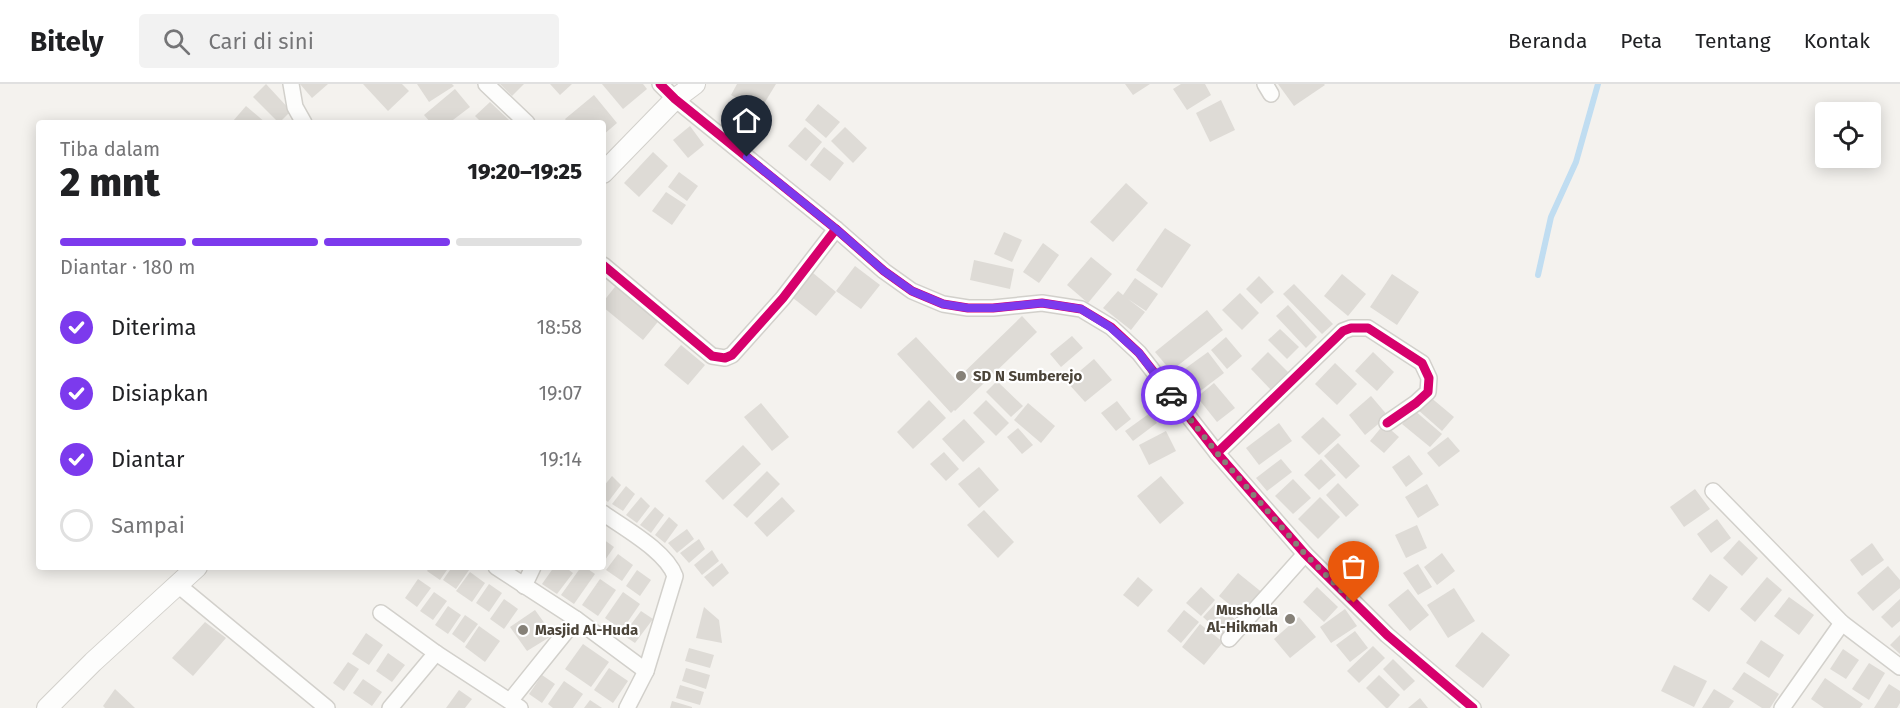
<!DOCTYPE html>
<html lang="id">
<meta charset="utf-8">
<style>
:root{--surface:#fff;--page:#f2f2f2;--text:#202124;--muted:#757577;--line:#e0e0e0;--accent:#7c3aed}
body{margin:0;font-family:"Fira Sans",sans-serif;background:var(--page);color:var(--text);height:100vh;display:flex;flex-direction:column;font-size:22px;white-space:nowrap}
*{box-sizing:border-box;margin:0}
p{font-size:20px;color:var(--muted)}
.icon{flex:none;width:33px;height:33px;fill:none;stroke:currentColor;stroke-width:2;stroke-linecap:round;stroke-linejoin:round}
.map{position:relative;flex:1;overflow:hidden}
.sheet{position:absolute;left:36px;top:36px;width:570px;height:450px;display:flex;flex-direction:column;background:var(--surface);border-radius:6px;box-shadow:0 3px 15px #0003}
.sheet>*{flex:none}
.tools{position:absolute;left:1815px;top:18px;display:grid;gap:12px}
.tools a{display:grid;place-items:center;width:66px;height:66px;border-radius:6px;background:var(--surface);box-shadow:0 3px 15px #0003;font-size:30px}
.pin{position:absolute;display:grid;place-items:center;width:51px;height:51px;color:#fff;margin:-62px -26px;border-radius:50% 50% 50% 0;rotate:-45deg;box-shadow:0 0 6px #0007}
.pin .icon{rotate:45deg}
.courier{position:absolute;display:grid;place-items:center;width:60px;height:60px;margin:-30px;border:4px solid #7c3aed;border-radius:50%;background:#fff;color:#222;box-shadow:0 2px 8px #0007}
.head em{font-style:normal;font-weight:800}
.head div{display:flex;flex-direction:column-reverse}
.head{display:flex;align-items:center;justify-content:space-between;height:102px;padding:0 24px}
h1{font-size:39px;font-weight:800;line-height:45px}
.bar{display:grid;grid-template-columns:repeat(4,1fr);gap:9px 6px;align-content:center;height:72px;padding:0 24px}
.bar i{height:8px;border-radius:4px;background:var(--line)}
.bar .active{background:var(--accent)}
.bar p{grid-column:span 4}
ol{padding:0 24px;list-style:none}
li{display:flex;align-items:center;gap:18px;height:66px}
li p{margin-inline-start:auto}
li .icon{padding:6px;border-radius:50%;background:var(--accent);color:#fff;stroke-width:4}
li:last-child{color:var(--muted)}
li i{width:33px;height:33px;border:3px solid var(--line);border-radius:50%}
header{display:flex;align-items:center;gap:36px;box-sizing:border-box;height:84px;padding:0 30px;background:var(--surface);border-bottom:2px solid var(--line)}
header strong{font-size:28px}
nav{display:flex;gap:33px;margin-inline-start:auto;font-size:21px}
.search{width:420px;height:54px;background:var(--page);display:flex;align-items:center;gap:15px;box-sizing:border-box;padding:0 21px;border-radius:6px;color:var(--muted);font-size:22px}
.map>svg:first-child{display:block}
</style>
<header>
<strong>Bitely</strong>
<div class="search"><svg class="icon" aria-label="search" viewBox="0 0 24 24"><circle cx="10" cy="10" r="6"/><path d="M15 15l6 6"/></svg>Cari di sini</div>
<nav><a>Beranda</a><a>Peta</a><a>Tentang</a><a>Kontak</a></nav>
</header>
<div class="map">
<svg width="1900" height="624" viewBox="0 0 1900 624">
<rect width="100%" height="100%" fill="#f4f2ee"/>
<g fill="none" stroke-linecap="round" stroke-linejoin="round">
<!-- stream -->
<path stroke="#c0ddf1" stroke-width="6" d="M 1538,191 L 1551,133 L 1576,78 L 1598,0"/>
</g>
<!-- building -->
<g fill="#dedbd6">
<path d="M 266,0 L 291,27 L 279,39 L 253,13 Z"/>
<path d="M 300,0 L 328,0 L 312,14 Z"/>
<path d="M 363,0 L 402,0 L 409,7 L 388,27 Z"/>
<path d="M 417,0 L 452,0 L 454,2 L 429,18 Z"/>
<path d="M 500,0 L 524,0 L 512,12 Z"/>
<path d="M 550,0 L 572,0 L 560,11 Z"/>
<path d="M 602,0 L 643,0 L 647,5 L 623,25 Z"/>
<path d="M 737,0 L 776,0 L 759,28 L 731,11 Z"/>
<path d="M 1125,0 L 1150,0 L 1133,11 Z"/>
<path d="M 1181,0 L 1205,0 L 1211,11 L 1187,26 L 1173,5 Z"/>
<path d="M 1278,0 L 1324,0 L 1325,1 L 1294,22 Z"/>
<path d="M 455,5 L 470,23 L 449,39 L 431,39 L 424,31 Z"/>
<path d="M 594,11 L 617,39 L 603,51 L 603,39 L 568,39 L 565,35 Z"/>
<path d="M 1221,16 L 1235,46 L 1210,58 L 1196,29 Z"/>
<path d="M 490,18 L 512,39 L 482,39 L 475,32 Z"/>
<path d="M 818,20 L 840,38 L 826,54 L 805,36 Z"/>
<path d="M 246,22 L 266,39 L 235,39 L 233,37 Z"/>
<path d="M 690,42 L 704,61 L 688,74 L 673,56 Z"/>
<path d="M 805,43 L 822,58 L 806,77 L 788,62 Z"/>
<path d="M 845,43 L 867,64 L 853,79 L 831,57 Z"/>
<path d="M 824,63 L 844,79 L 830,97 L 810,81 Z"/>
<path d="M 653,68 L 668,82 L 639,113 L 624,99 Z"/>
<path d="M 679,88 L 698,102 L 687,117 L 668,103 Z"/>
<path d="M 1126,99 L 1148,119 L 1113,158 L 1090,138 Z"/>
<path d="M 666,108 L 686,121 L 672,141 L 652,127 Z"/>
<path d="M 1165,144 L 1191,161 L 1162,204 L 1136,186 Z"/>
<path d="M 1004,148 L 1022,156 L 1012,178 L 994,170 Z"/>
<path d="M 1043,159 L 1059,171 L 1039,199 L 1023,188 Z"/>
<path d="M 1091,173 L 1112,190 L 1088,219 L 1067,201 Z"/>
<path d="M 974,176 L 1014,185 L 1010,205 L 970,196 Z"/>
<path d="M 855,182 L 880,201 L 861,225 L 836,207 Z"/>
<path d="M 813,189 L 836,208 L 816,232 L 793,214 Z"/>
<path d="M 1342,190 L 1366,210 L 1348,232 L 1324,212 Z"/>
<path d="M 1392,190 L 1419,208 L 1397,241 L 1370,223 Z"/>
<path d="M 1259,192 L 1274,208 L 1261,220 L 1246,205 Z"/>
<path d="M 1135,194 L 1158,210 L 1146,227 L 1128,215 L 1145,228 L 1131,246 L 1103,224 L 1118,207 L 1123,211 Z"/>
<path d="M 618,199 L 661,234 L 643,256 L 603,223 L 603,218 Z"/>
<path d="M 1294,200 L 1333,240 L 1322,250 L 1283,210 Z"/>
<path d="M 1240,209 L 1259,229 L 1242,246 L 1222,226 Z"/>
<path d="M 1288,221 L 1317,253 L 1306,264 L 1276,232 Z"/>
<path d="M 1207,226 L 1223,246 L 1171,287 L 1155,268 Z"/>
<path d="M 1022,232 L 1037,248 L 955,327 L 954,326 L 951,329 L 897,270 L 916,253 L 956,296 Z"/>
<path d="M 1280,245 L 1299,263 L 1287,275 L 1268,256 Z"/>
<path d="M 1072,252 L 1083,264 L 1061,283 L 1050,270 Z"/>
<path d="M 1226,253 L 1242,272 L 1227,285 L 1211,266 Z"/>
<path d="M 681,261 L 705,281 L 688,301 L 664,281 Z"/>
<path d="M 1208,268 L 1224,289 L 1195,311 L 1179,289 Z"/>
<path d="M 1268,268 L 1288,288 L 1271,306 L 1251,285 Z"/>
<path d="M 1373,268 L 1394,288 L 1377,307 L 1355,287 Z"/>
<path d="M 1094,275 L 1112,296 L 1085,318 L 1067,298 Z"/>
<path d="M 1335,279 L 1357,300 L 1337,321 L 1315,300 Z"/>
<path d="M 997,297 L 1023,322 L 1011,333 L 986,308 Z"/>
<path d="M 1214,299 L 1235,324 L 1217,338 L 1197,313 Z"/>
<path d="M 1371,312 L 1388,332 L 1365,351 L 1349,331 Z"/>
<path d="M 1429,312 L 1454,333 L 1442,347 L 1417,325 Z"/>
<path d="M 929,316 L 946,334 L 913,365 L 897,348 Z"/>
<path d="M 986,316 L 1009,339 L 996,352 L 973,329 Z"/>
<path d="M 1117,317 L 1131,335 L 1116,347 L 1101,329 Z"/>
<path d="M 761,319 L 789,353 L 772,367 L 744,333 Z"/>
<path d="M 1028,319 L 1055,342 L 1041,359 L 1014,336 Z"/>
<path d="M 1414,326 L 1442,350 L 1430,363 L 1402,340 Z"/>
<path d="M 1150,329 L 1157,339 L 1133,357 L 1125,347 Z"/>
<path d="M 1323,333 L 1341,351 L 1319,371 L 1301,353 Z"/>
<path d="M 964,335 L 985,358 L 963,378 L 942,355 Z"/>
<path d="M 1279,339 L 1292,357 L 1259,381 L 1246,364 Z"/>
<path d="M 1384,340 L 1399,353 L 1384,369 L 1370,357 Z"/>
<path d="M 1018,344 L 1033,361 L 1022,370 L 1007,353 Z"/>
<path d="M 1166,347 L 1176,367 L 1149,381 L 1139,361 Z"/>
<path d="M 1448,353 L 1460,367 L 1439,383 L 1427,369 Z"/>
<path d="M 1338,359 L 1360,382 L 1346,395 L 1324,372 Z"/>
<path d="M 743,361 L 761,380 L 723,416 L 705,397 Z"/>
<path d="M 944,368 L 959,385 L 946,397 L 930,380 Z"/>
<path d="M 1409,371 L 1423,390 L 1406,403 L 1392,383 Z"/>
<path d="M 1281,375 L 1292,388 L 1267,407 L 1256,394 Z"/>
<path d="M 1321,375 L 1336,391 L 1319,406 L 1304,391 Z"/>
<path d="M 979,383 L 999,406 L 979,424 L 958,400 Z"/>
<path d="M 767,387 L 780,400 L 747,434 L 733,421 Z"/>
<path d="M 612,392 L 621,401 L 608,418 L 603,414 L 603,403 Z"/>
<path d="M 1161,392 L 1184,419 L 1160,440 L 1137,412 Z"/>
<path d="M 1293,395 L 1311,414 L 1293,430 L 1275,412 Z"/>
<path d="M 1338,399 L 1359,421 L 1346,433 L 1326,411 Z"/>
<path d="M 1427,400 L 1439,421 L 1418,434 L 1405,413 Z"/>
<path d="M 626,402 L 635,410 L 623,427 L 612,420 Z"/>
<path d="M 1695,405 L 1710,425 L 1684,443 L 1670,423 Z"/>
<path d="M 641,413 L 650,422 L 637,439 L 626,431 Z"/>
<path d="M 782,413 L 795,427 L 767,453 L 754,439 Z"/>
<path d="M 1320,413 L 1340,433 L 1318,455 L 1298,435 Z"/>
<path d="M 655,423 L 664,431 L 651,449 L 640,441 Z"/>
<path d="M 984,426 L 1014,458 L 998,474 L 967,441 Z"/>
<path d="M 669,433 L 678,441 L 665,459 L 655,451 Z"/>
<path d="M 1717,435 L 1731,454 L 1711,469 L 1697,450 Z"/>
<path d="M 1417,441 L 1427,464 L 1406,474 L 1395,451 Z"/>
<path d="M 687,445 L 694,455 L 677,469 L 668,459 Z"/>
<path d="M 603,455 L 614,463 L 603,479 Z"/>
<path d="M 699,455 L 705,465 L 689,479 L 680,469 Z"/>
<path d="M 1739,456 L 1758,474 L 1742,492 L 1723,474 Z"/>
<path d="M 1872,459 L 1884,476 L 1862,492 L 1850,476 Z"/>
<path d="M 712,466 L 719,477 L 702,491 L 694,481 Z"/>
<path d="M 1442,469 L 1455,487 L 1437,501 L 1424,483 Z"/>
<path d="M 618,470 L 633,481 L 622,497 L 606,486 Z"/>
<path d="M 722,479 L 729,489 L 713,503 L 704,493 Z"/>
<path d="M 1418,480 L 1432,503 L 1418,511 L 1403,489 Z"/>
<path d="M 1888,482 L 1900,496 L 1900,504 L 1873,527 L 1857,509 Z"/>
<path d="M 430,483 L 449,483 L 440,496 L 427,487 Z"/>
<path d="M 452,483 L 465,483 L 469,486 L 456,505 L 443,496 Z"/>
<path d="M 554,483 L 565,483 L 573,489 L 557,510 L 542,500 Z"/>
<path d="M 581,483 L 585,483 L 595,490 L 574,520 L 561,511 Z"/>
<path d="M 637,486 L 651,496 L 640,512 L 626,502 Z"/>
<path d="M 470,488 L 485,499 L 472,518 L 456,507 Z"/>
<path d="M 1238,489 L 1264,510 L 1245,533 L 1219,512 Z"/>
<path d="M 1710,490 L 1728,503 L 1709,528 L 1692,515 Z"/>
<path d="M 1138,493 L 1153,506 L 1138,523 L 1123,511 Z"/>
<path d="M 1767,493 L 1782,506 L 1755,538 L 1740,525 Z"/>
<path d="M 418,495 L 431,504 L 417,523 L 405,514 Z"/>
<path d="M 600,495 L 616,506 L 598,532 L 582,521 Z"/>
<path d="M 489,500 L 502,509 L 489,528 L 476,519 Z"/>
<path d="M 1201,503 L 1215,516 L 1201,532 L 1186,519 Z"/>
<path d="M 1317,503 L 1338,523 L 1324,538 L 1303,518 Z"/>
<path d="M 1454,504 L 1475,537 L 1448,554 L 1427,521 Z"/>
<path d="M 1408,505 L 1429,531 L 1410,547 L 1388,521 Z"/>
<path d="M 434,508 L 447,517 L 433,536 L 420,527 Z"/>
<path d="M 623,508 L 640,520 L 622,546 L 605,534 Z"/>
<path d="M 1789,513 L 1814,531 L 1799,551 L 1774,532 Z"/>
<path d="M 504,515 L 518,525 L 504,545 L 490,535 Z"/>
<path d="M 1900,515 L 1900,537 L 1892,544 L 1881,533 Z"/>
<path d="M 1216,519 L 1238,538 L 1225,553 L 1203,533 Z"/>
<path d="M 448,522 L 461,531 L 448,550 L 435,541 Z"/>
<path d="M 704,523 L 719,536 L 722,559 L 696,554 Z"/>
<path d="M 1345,525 L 1357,542 L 1331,559 L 1320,543 Z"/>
<path d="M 535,526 L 553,551 L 527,567 L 510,543 Z"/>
<path d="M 1184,526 L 1199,538 L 1181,559 L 1167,547 Z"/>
<path d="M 641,527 L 653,535 L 635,559 L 623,551 Z"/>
<path d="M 465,531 L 478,540 L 464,559 L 452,550 Z"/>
<path d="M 1299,533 L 1316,553 L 1290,574 L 1274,555 Z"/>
<path d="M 205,538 L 226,554 L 193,592 L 172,574 Z"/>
<path d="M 1200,540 L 1223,558 L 1204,581 L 1182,563 Z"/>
<path d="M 479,542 L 500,557 L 485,578 L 465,563 Z"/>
<path d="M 1355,547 L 1368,564 L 1350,578 L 1336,561 Z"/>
<path d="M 1482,548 L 1510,571 L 1483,604 L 1455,582 Z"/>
<path d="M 366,549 L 383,561 L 369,581 L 352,570 Z"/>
<path d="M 1900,551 L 1900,570 L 1890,561 Z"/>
<path d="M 1761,556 L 1784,571 L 1769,594 L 1746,579 Z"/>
<path d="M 583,560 L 609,578 L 591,603 L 565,585 Z"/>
<path d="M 1373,562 L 1385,574 L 1359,599 L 1347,587 Z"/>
<path d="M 689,564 L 714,571 L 710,584 L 685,577 Z"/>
<path d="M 1843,565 L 1859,576 L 1846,595 L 1830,585 Z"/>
<path d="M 388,569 L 405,581 L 392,598 L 376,587 Z"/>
<path d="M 1393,575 L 1415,597 L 1404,607 L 1383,585 Z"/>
<path d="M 348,578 L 359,585 L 344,607 L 333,599 Z"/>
<path d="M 1869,579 L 1885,589 L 1869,616 L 1852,605 Z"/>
<path d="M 1674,581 L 1707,597 L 1694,623 L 1661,607 Z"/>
<path d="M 609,584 L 628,597 L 613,619 L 594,606 Z"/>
<path d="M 686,584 L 710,591 L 706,605 L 682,597 Z"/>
<path d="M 1744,588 L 1779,610 L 1770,624 L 1762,624 L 1732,605 Z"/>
<path d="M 542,591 L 555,600 L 542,619 L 529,610 Z"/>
<path d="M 1379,591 L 1400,611 L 1388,624 L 1386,624 L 1366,604 Z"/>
<path d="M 1825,594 L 1863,620 L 1860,624 L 1824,624 L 1811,615 Z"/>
<path d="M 363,595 L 382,608 L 372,622 L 353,609 Z"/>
<path d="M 564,597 L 583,610 L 573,624 L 553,624 L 548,620 Z"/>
<path d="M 1889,600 L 1900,607 L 1900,619 L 1897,624 L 1874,624 Z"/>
<path d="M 680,601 L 704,608 L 700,621 L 676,614 Z"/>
<path d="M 115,605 L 135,624 L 105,624 L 103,622 Z"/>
<path d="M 1714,605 L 1734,617 L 1729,624 L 1702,624 Z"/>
<path d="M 459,606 L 472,615 L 465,624 L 446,624 Z"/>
<path d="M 1420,614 L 1428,624 L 1408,624 Z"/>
<path d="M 590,616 L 602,624 L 584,624 Z"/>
<path d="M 672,617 L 692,623 L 692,624 L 670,624 Z"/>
</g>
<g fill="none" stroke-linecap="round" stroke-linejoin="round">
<!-- minor casing -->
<g stroke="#d2d0cb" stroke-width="18">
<g id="minor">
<path d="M 291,0 L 295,23 L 304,39"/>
<path d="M 486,0 L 527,39"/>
<path d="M 660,0 L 675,15 L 836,145 L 884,187 L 912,207 L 943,220 L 968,224 L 993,224 L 1042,219 L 1081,225 L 1111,243 L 1139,269 L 1217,369 L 1305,470 L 1387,551 L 1473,624"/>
<path d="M 1265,0 L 1271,10"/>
<path d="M 603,181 L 712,272 L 725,274 L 732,271 L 783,214 L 836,145"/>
<path d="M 1217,369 L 1343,247 L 1351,244 L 1368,244 L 1422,279 L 1429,294 L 1428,308 L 1416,319 L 1387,339"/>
<path d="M 1713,407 L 1842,539 L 1900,583"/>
<path d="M 603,429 C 625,445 666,467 675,492 L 646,587 L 627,624"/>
<path d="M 496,483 L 576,535 L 646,587"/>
<path d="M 178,501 L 327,624"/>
<path d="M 524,502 L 533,483"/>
<path d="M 381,529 L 436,569 L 520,624"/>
<path d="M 1229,555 L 1305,470"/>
<path d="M 510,617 L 576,535"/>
<path d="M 390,624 L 436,569"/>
<path d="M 1782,624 L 1842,539"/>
</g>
</g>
<!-- tertiary casing -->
<g stroke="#d2d0cb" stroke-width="22">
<g id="tertiary">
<path d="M 603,89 L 675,15 L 695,0"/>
<path d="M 47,624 L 93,578 L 197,483"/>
</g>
</g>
<!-- minor -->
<use href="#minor" stroke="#fdfdfc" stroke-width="15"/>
<!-- tertiary -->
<use href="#tertiary" stroke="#fdfdfc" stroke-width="20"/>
<!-- cycleway casing -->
<g stroke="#fff" stroke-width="13">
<g id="cycleway">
<path d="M 660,0 L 675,15 L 836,145 L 884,187 L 912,207 L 943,220 L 968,224 L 993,224 L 1042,219 L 1081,225 L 1111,243 L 1139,269 L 1217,369 L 1305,470 L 1387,551 L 1473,624"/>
<path d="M 603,181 L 712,272 L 725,274 L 732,271 L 783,214 L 836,145"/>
<path d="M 1217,369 L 1343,247 L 1351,244 L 1368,244 L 1422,279 L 1429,294 L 1428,308 L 1416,319 L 1387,339"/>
</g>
</g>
<!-- cycleway -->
<use href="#cycleway" stroke="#d6006c" stroke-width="9"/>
</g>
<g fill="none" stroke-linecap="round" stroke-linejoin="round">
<!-- done -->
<path stroke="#868178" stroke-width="6" stroke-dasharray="0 10.8" d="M 1171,311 L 1217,369 L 1305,470 L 1354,519"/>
<!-- route -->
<path stroke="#7c3aed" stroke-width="8" d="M 747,73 L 836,145 L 884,187 L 912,207 L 943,220 L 968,224 L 993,224 L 1042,219 L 1081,225 L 1110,243 L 1139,269 L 1171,311"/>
</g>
<!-- markers -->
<g fill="#868178" stroke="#fff" stroke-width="2">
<circle cx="961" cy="292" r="6"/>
<circle cx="1290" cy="535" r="6"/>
<circle cx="523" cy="546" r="6"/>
</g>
<g text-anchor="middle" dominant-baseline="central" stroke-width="4.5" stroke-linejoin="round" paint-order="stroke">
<!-- poi labels -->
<g font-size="15" font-weight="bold" fill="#4b4439" stroke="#fff" text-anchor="start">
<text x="973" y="292">SD N Sumberejo</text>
<text x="1278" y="526" text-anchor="end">Musholla<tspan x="1278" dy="17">Al-Hikmah</tspan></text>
<text x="535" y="546">Masjid Al-Huda</text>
</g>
</g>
</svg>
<div class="tools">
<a><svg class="icon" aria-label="locate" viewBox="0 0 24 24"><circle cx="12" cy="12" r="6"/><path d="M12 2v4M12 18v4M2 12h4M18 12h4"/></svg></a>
</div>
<div class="pin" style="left:1354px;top:519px;background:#ea580c"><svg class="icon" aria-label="bag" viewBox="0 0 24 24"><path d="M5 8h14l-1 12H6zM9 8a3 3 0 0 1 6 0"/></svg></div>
<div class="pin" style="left:747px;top:73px;background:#1f2937"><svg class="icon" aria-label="home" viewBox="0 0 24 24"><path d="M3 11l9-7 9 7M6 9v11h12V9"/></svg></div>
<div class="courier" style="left:1171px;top:311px"><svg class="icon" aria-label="car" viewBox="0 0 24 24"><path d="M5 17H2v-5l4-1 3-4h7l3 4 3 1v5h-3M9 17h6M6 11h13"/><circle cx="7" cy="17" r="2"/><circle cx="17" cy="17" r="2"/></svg></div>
<section class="sheet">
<div class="head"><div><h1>2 mnt</h1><p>Tiba dalam</p></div><em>19:20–19:25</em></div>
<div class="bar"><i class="active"></i><i class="active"></i><i class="active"></i><i></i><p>Diantar · 180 m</p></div>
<ol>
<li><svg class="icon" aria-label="check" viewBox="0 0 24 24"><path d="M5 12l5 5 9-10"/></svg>Diterima<p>18:58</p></li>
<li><svg class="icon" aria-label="check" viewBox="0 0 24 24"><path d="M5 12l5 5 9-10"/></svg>Disiapkan<p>19:07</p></li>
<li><svg class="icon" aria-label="check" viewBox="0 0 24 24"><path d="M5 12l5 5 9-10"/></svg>Diantar<p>19:14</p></li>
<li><i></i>Sampai</li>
</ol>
</section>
</div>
